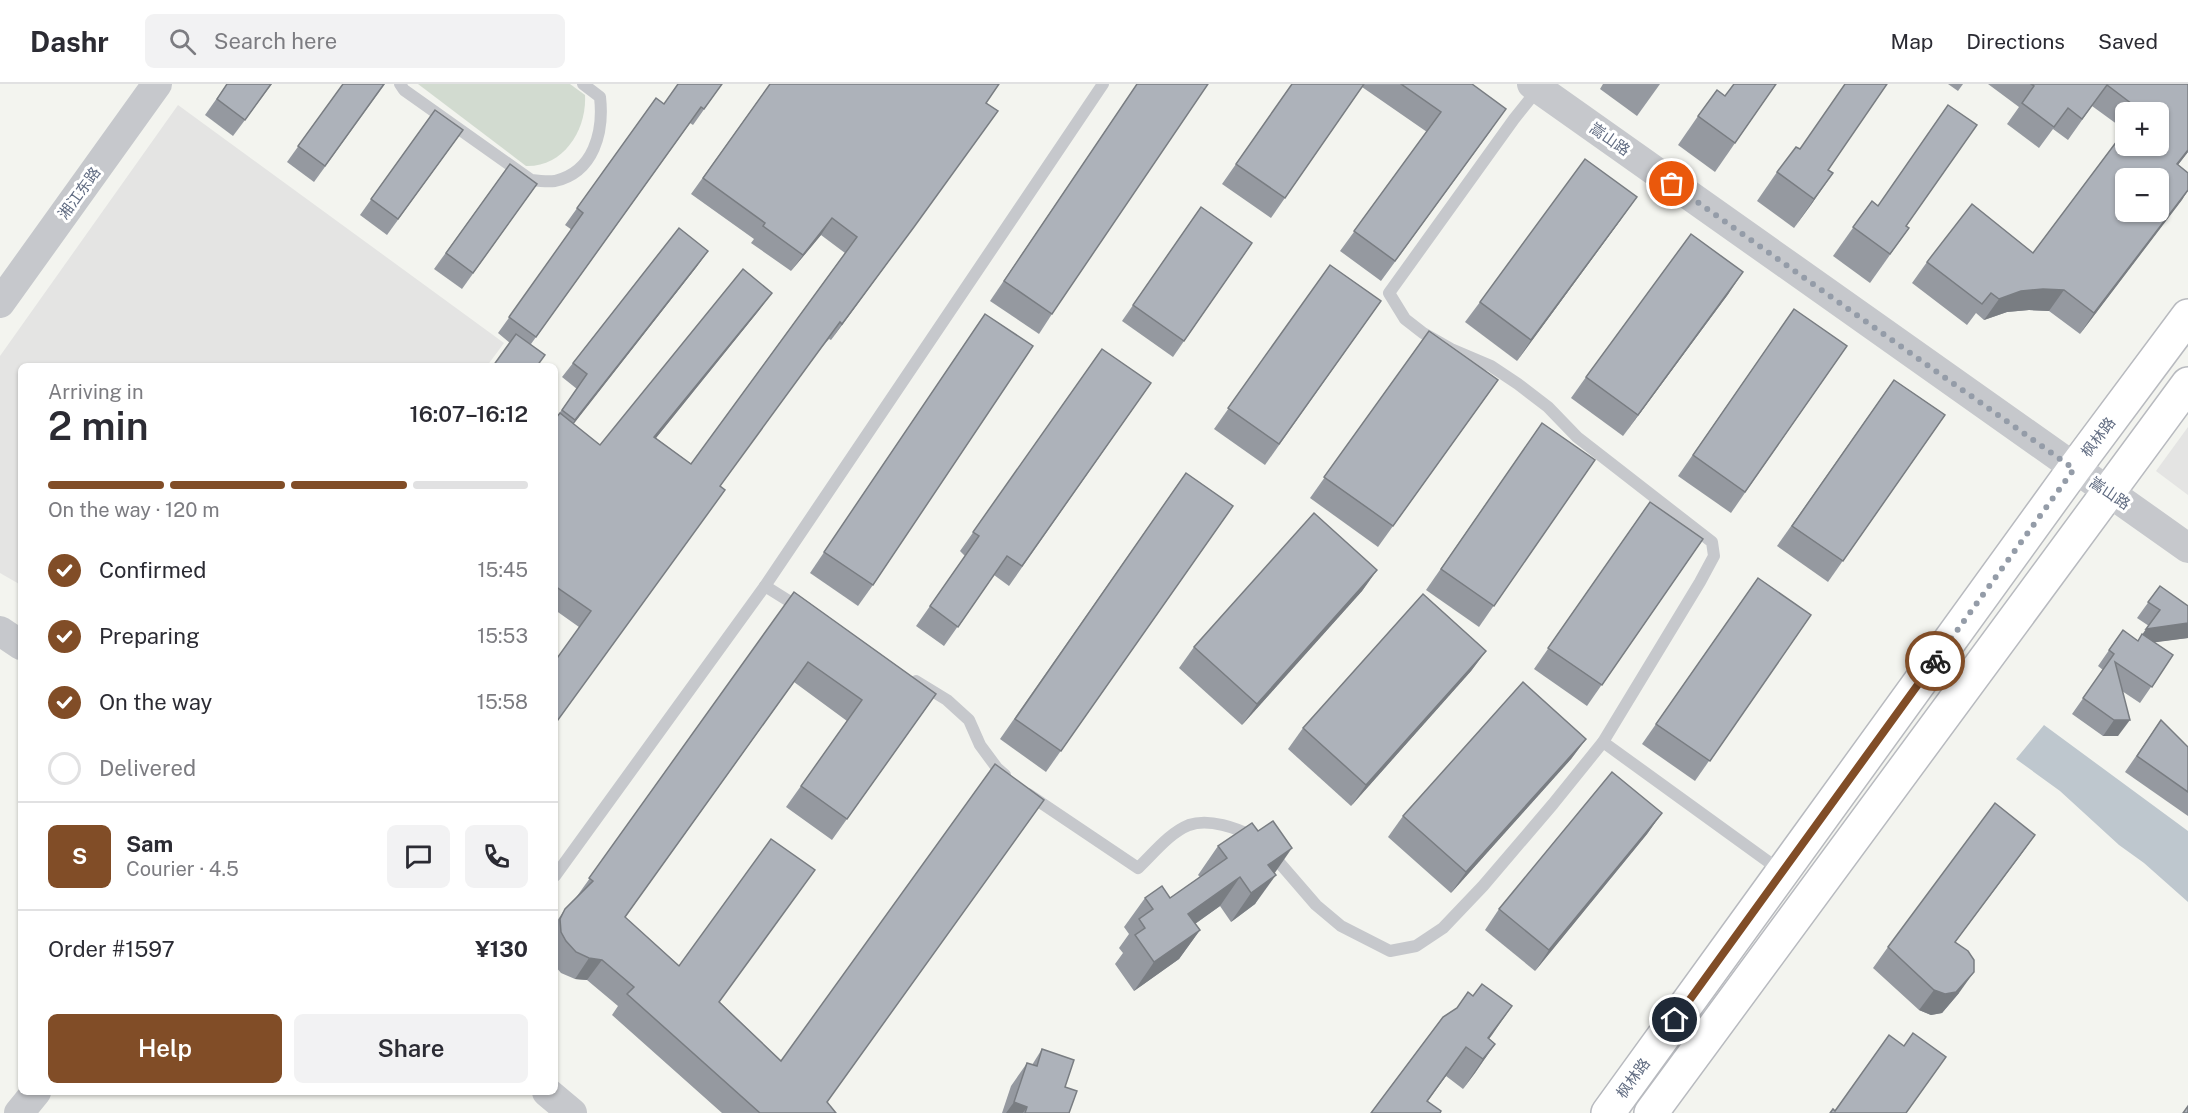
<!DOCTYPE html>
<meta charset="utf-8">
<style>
:root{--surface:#fff;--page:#f2f2f3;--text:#2b2b33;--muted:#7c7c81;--line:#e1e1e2;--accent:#814d27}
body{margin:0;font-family:"Public Sans","Noto Sans SC",sans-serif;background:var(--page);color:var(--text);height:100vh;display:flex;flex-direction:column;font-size:22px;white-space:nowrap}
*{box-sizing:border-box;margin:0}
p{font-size:20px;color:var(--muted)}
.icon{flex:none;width:33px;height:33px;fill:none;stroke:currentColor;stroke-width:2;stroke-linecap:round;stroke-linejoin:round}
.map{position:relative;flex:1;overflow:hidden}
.side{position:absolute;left:18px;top:279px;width:540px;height:732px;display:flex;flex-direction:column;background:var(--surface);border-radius:9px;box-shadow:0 2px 4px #0004}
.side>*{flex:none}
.buttons{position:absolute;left:2115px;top:18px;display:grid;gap:12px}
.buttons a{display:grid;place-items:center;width:54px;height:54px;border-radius:9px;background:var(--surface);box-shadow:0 2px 4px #0004;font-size:30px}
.pin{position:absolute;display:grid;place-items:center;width:51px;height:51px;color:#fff;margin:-26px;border:3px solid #fff;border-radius:50%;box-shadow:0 2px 6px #0007}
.courier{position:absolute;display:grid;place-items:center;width:60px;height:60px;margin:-30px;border:4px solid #814d27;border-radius:50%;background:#fff;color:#222;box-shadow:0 2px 8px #0007}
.summary em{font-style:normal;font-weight:600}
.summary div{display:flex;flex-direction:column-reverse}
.summary{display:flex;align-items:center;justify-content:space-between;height:102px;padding:0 30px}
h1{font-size:39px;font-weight:600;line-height:45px}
.bar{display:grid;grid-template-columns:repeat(4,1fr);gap:9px 6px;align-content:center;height:72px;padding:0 30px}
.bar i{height:8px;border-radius:4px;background:var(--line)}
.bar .on{background:var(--accent)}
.bar p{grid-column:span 4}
.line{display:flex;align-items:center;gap:15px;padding:0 30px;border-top:2px solid var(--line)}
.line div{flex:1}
.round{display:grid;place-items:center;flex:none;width:63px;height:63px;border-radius:9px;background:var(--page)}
ol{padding:0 30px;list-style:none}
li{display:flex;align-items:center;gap:18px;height:66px}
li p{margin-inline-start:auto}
li .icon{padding:6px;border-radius:50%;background:var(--accent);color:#fff;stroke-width:4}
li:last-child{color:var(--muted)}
li i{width:33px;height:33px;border:3px solid var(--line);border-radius:50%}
.primary-button{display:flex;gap:12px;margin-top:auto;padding:12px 30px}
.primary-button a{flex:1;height:69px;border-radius:9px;background:var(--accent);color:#fff;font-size:24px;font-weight:600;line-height:69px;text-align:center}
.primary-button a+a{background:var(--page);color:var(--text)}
header{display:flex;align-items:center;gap:36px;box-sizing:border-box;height:84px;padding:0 30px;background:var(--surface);border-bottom:2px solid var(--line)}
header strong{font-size:28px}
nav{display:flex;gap:33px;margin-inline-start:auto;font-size:21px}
.search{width:420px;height:54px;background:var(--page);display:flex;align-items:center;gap:15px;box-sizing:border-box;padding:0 21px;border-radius:9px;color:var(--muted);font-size:22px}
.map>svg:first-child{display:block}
</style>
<header>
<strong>Dashr</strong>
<div class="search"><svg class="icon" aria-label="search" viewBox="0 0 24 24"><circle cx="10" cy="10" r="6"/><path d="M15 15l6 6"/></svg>Search here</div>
<nav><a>Map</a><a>Directions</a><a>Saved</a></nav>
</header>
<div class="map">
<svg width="2188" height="1029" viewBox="0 0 2188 1029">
<rect width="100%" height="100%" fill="#f3f4ef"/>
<!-- built -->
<g fill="#e4e4e3">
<path d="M 178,21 L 504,259 L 487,282 L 21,282 L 21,501 L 0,489 L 0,272 Z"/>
<path d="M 2188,343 L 2188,411 L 2156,387 Z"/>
</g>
<!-- green -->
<path fill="#d2dbd0" d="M 418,0 L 570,0 L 585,11 C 587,45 564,83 526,82 Z"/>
<!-- water -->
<path fill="#bec7ce" d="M 2044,641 L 2188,747 L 2188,818 L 2144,779 L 2119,761 L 2060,707 L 2016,675 Z"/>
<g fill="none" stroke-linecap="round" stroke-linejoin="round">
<!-- primary casing -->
<g stroke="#b8babf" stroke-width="36">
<g id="primary">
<path d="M 1608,1029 L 2074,385 L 2188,232"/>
<path d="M 1651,1029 L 2188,300"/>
</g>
</g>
<!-- service -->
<g stroke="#c6c8cc" stroke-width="12">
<path d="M 400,0 L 404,6 L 531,96 C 539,97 548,98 555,97 C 594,88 604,48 600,13 L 583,0"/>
<path d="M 1538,5 L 1514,35 L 1389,209 L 1405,235 L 1423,249 L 1451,265 L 1491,282 L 1518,300 L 1548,323 L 1577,353 L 1712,458 L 1714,472 L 1700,498 L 1603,658"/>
<path d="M 765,502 L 800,524"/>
<path d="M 916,597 L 947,616 L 969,636 L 980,661 L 997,684 L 1005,691"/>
<path d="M 1028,710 L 1138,784 C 1153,770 1169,749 1189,741 C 1209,734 1237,744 1254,753"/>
<path d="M 1271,769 L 1316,821 L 1341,842 L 1390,867 L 1416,862 L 1443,844 L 1483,802 L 1553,720 L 1603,658 L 1781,787"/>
<path d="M 555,792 L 765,502 L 1103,0"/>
</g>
<!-- tertiary -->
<g stroke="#c6c8cc" stroke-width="30">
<path d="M 1532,0 L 2188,464"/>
<path d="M 0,219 L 157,0"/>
<path d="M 0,547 L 21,561"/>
<path d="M 547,1008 L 572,1029"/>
<path d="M 19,1029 L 36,1008"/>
</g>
<!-- primary -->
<use href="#primary" stroke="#fff" stroke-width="33"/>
</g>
<!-- wall -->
<g fill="#9599a0" fill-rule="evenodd">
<path d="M 227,0 L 272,0 L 233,52 L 205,31 Z"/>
<path d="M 343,0 L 385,0 L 314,98 L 287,78 Z"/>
<path d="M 722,0 L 693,41 L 690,39 L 531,260 L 510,259 L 498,249 L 572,146 L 565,141 L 656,14 L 664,20 Z"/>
<path d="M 770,0 L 986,19 L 902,159 L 831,256 L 829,255 L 579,543 L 555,526 L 555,335 L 577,305 L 562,293 L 573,279 L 698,181 L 573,340 L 600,361 L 760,225 L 656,354 L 691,380 L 845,169 L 821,151 L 791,187 L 751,159 L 754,155 L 691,110 Z"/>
<path d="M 1137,0 L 1052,230 L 1039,250 L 990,217 Z"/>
<path d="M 1292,0 L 1472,0 L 1492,45 L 1381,197 L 1340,167 L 1427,48 L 1362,3 L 1271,134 L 1222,100 Z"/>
<path d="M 1603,0 L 1660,0 L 1637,32 L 1600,5 Z"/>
<path d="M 1776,0 L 1715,88 L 1678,61 L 1698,32 L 1725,12 Z"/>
<path d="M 1948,0 L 1963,0 L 1958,7 Z"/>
<path d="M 1988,0 L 2188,0 L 2188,68 L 2178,81 L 2188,89 L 2188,107 L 2080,250 L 2049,227 L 2029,226 L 2007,228 L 1984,236 L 1976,229 L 1967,241 L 1912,199 L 1927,178 L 2033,169 L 2125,46 L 2092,22 L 2068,56 L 2053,45 L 2039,64 L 2007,40 L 2019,23 ZM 2126,28 L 2158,28 L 2126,62 Z"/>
<path d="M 435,26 L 463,46 L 387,151 L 360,131 Z"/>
<path d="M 510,80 L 537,100 L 462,205 L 434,185 Z"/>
<path d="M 1828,86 L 1813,118 L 1794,144 L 1757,117 L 1777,88 Z"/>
<path d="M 1872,117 L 1909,144 L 1870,199 L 1833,172 Z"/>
<path d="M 1201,123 L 1252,159 L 1173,273 L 1122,237 Z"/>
<path d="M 1622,134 L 1517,277 L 1465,238 L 1480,218 Z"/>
<path d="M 1330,181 L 1381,217 L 1265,381 L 1214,345 Z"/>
<path d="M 1729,209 L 1623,352 L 1571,314 L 1586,293 Z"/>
<path d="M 1794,225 L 1847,262 L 1731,429 L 1678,392 Z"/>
<path d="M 985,230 L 873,501 L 858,522 L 810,489 Z"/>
<path d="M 1429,247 L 1498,296 L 1378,463 L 1310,414 Z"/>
<path d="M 1102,265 L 1151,299 L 1009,502 L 994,491 L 944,562 L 916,542 L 965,472 L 960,467 Z"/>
<path d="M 1894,296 L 1945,331 L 1828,498 L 1777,462 Z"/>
<path d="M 1542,339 L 1595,376 L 1479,543 L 1426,506 Z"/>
<path d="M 1186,389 L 1233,422 L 1046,688 L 1000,655 Z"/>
<path d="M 1650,418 L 1703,455 L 1587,622 L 1534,585 Z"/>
<path d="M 1377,486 L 1362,507 L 1242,641 L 1179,584 L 1194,563 Z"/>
<path d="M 1758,494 L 1811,531 L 1695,697 L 1642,660 Z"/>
<path d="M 2160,502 L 2188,554 L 2154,558 L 2173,571 L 2140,619 L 2122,607 L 2118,652 L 2103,652 L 2072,630 L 2103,586 L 2098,582 L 2123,546 L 2138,557 L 2149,542 L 2137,534 Z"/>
<path d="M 794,508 L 936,610 L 832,756 L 786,723 L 847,637 L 794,598 L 625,833 L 720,918 L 781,977 L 827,1019 L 836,1029 L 722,1029 L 612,931 L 618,922 L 587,896 L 575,895 L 561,889 L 555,882 L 555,840 L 565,825 L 575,815 Z"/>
<path d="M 1486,567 L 1471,587 L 1351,722 L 1288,665 L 1303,644 Z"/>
<path d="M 2161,636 L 2188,663 L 2188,732 L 2125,688 Z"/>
<path d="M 1586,655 L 1571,675 L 1451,809 L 1388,753 L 1403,732 Z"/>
<path d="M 1662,729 L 1647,750 L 1535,887 L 1485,846 L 1499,825 Z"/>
<path d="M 2035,751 L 1955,858 L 1959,909 L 1942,929 L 1931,931 L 1919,926 L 1873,884 L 1888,863 Z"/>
<path d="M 1218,762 L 1274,789 L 1255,820 L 1231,838 L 1220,822 L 1195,840 L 1200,846 L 1179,875 L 1134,907 L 1115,880 L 1123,869 L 1119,864 L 1129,850 L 1124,843 L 1145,814 L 1170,814 L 1200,793 L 1198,791 Z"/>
<path d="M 1443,933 L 1489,955 L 1495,960 L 1475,989 L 1463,1005 L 1446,992 L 1428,1017 L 1371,1029 Z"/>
<path d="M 1042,965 L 1065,1003 L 1069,1029 L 1002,1029 L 1011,1002 L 1027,979 L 1032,981 Z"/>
</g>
<!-- shaded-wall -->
<g fill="#797d82">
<path d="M 986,43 L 902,159 L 831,256 L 842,240 Z"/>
<path d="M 2188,66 L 2188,68 L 2162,101 L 2177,80 Z"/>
<path d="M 1833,89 L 1813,118 L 1794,144 L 1814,115 Z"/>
<path d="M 2188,106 L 2182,116 L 2080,250 L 2094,229 Z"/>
<path d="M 1637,113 L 1622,134 L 1517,277 L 1531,256 Z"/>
<path d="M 832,134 L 821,151 L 791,187 L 803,171 Z"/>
<path d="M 708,167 L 698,181 L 565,351 L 575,336 Z"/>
<path d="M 1743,188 L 1729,209 L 1623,352 L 1638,331 Z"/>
<path d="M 2043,205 L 2064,206 L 2049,227 L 2029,226 L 2007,228 L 1984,236 L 1999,215 L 2021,207 Z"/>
<path d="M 772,209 L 760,225 L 643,370 L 654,353 Z"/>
<path d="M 1377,486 L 1362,507 L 1242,641 L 1257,620 Z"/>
<path d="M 2188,539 L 2188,554 L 2135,561 L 2146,545 Z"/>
<path d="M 1486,567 L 1471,587 L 1351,722 L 1366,701 Z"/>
<path d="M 2114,636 L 2130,636 L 2118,652 L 2103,652 Z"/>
<path d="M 1586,655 L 1571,675 L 1451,809 L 1466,788 Z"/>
<path d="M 1662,729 L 1647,750 L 1535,887 L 1549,866 Z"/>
<path d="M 2035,751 L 2020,772 L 1940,878 L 1955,858 Z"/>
<path d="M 1292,764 L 1272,793 L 1268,781 Z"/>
<path d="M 1276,791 L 1255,820 L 1231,838 L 1251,809 Z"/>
<path d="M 1240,793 L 1220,822 L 1168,859 L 1188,830 Z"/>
<path d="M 1200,846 L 1179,875 L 1134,907 L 1154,878 Z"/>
<path d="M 589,874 L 602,876 L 587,896 L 575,895 Z"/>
<path d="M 1974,888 L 1959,909 L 1942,929 L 1931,931 L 1919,926 L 1934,906 Z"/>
<path d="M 1512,922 L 1492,951 L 1477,971 L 1488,954 Z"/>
<path d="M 1495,960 L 1475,989 L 1463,1005 L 1483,975 Z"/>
<path d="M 1466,963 L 1446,992 L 1418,1029 Z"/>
<path d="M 1014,1018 L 1027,1023 L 1023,1029 L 1006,1029 Z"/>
</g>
<!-- building -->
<g fill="#adb2ba" stroke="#797d82" stroke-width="1.5" fill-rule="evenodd">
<path d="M 227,0 L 271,0 L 245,36 L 217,15 Z"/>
<path d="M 343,0 L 384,0 L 325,82 L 298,62 Z"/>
<path d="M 678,0 L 722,0 L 704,25 L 701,23 L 536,253 L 509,233 L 583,129 L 577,124 L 656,14 L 664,20 Z"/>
<path d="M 770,0 L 999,0 L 986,19 L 998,27 L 914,143 L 842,240 L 840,238 L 720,402 L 725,406 L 555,640 L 555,577 L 591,527 L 555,502 L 555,335 L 560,329 L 600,361 L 743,185 L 772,209 L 654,353 L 691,380 L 857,153 L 832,134 L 803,171 L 763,142 L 765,139 L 703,94 Z"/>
<path d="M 1137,0 L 1208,0 L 1052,230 L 1004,197 Z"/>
<path d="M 1292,0 L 1364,0 L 1285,114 L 1236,80 Z"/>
<path d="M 1401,0 L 1472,0 L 1506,25 L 1395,177 L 1354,147 L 1441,28 Z"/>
<path d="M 1734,0 L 1776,0 L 1735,59 L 1698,32 L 1717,6 L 1725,12 Z"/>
<path d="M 1845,0 L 1887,0 L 1828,86 L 1833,89 L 1814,115 L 1777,88 L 1796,63 L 1800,65 Z"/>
<path d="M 2031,0 L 2188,0 L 2188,66 L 2177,80 L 2188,89 L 2188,106 L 2094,229 L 2064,206 L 2043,205 L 2021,207 L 1999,215 L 1991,209 L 1982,220 L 1927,178 L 1972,120 L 2033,169 L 2126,45 L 2126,62 L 2158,62 L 2158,28 L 2138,28 L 2140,26 L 2107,1 L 2082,35 L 2068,24 L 2054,43 L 2022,19 L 2034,2 ZM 2126,94 L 2158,94 L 2158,128 L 2126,128 Z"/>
<path d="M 1948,21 L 1977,41 L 1906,142 L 1909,144 L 1890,170 L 1853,143 L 1872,117 L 1878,122 Z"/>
<path d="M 435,26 L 463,46 L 398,135 L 371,115 Z"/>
<path d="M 1585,75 L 1637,113 L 1531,256 L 1480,218 Z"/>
<path d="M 510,80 L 537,100 L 473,189 L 446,169 Z"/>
<path d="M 1201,123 L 1252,159 L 1184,257 L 1133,221 Z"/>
<path d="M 679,144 L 708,167 L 575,336 L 562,326 L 587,290 L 573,279 Z"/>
<path d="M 1691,150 L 1743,188 L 1638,331 L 1586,293 Z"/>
<path d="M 1330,181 L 1381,217 L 1279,360 L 1228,324 Z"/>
<path d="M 1794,225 L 1847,262 L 1745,408 L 1693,371 Z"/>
<path d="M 985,230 L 1033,262 L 873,501 L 824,468 Z"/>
<path d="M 1429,247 L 1498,296 L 1393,442 L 1324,393 Z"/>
<path d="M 516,250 L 545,271 L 537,282 L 493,282 Z"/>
<path d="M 1102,265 L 1151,299 L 1022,482 L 1007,472 L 958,543 L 930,522 L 979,452 L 973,448 Z"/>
<path d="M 1894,296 L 1945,331 L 1843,477 L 1792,442 Z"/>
<path d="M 1542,339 L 1595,376 L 1494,522 L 1441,485 Z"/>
<path d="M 1186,389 L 1233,422 L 1061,667 L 1015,635 Z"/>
<path d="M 1650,418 L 1703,455 L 1602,601 L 1548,564 Z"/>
<path d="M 1314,429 L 1377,486 L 1257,620 L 1194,563 Z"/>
<path d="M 1758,494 L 1811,531 L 1710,677 L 1656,640 Z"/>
<path d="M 2160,502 L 2188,522 L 2188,539 L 2146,545 L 2160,526 L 2148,518 Z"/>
<path d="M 794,508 L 936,610 L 847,735 L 801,702 L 862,616 L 808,578 L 625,833 L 679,882 L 771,755 L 815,786 L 719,918 L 781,977 L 995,680 L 1044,716 L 827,1018 L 836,1029 L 760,1029 L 627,910 L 634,903 L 602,876 L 589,874 L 576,868 L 566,857 L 561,848 L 560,835 L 565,825 L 593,797 L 589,794 Z"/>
<path d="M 1423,510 L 1486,567 L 1366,701 L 1303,644 Z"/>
<path d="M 2123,546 L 2138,557 L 2142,550 L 2173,571 L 2152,603 L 2115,578 L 2130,636 L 2114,636 L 2083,614 L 2114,570 L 2109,566 Z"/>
<path d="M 1523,598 L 1586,655 L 1466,788 L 1403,732 Z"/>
<path d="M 2161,636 L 2188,663 L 2188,708 L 2137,672 Z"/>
<path d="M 1612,688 L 1662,729 L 1549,866 L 1499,825 Z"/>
<path d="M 1995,719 L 2035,751 L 1955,858 L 1968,867 L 1974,876 L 1974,888 L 1956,908 L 1945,910 L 1934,906 L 1888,863 Z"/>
<path d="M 1273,737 L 1292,764 L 1268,781 L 1276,791 L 1251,809 L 1240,793 L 1188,830 L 1200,846 L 1154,878 L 1135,851 L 1145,844 L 1139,835 L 1153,825 L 1145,814 L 1162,802 L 1170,814 L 1227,774 L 1218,762 L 1252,739 L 1258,747 Z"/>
<path d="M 1482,900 L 1512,922 L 1488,954 L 1495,960 L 1483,975 L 1466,963 L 1427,1017 L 1441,1027 L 1440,1029 L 1371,1029 L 1443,933 L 1457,924 L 1468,908 L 1473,912 Z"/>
<path d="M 1913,949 L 1946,973 L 1906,1029 L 1830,1029 L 1833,1025 L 1835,1027 L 1889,951 L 1904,962 Z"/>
<path d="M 1042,965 L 1074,976 L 1065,1003 L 1077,1007 L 1069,1029 L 1025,1029 L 1027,1023 L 1014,1018 L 1027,979 L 1037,982 Z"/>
<path d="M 2188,1022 L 2188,1029 L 2183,1029 Z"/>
</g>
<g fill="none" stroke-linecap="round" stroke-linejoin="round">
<!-- done -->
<path stroke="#949ca8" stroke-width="6" stroke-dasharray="0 10.8" d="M 1672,100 L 2074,385 L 1935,577"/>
<!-- route -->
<path stroke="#814d27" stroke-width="8" d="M 1675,936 L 1935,577"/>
</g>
<g text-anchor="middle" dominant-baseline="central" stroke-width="6" stroke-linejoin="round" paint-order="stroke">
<!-- street labels -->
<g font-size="15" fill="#616c82" stroke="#fff">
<text transform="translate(1610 55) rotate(35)">嵩山路</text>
<text transform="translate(79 109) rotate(-54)">湘江东路</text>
<text transform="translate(2098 353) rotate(-53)">枫林路</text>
<text transform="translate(2110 409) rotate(34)">嵩山路</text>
<text transform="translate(1633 994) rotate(-54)">枫林路</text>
</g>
</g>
</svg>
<div class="buttons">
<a>+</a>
<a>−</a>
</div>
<div class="pin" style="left:1672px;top:100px;background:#ea580c"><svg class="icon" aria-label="bag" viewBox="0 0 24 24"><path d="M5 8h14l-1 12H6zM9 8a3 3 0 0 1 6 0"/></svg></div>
<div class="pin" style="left:1675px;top:936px;background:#1f2937"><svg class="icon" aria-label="home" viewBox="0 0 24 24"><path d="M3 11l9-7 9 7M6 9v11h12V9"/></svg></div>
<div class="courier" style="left:1935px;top:577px"><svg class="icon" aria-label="bike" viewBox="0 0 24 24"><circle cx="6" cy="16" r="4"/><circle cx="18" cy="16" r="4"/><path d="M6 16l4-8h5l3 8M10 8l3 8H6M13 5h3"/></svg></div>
<section class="side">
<div class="summary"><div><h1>2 min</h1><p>Arriving in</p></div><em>16:07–16:12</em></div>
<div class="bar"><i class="on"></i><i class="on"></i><i class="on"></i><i></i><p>On the way · 120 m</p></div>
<ol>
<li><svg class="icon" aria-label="check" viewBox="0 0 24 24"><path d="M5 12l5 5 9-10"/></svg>Confirmed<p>15:45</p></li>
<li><svg class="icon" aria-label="check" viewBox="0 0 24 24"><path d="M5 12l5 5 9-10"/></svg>Preparing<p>15:53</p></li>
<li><svg class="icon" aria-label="check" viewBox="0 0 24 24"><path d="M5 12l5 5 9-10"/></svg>On the way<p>15:58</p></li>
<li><i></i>Delivered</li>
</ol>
<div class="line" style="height:108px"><b class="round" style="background:var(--accent);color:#fff">S</b><div><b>Sam</b><p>Courier · 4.5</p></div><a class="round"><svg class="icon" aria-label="chat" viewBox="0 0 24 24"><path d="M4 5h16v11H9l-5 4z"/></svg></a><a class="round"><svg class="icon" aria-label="phone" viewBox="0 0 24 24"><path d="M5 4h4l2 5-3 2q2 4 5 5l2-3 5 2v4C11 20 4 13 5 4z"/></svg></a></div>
<div class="line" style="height:78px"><div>Order #1597</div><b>¥130</b></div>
<div class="primary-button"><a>Help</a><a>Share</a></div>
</section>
</div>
